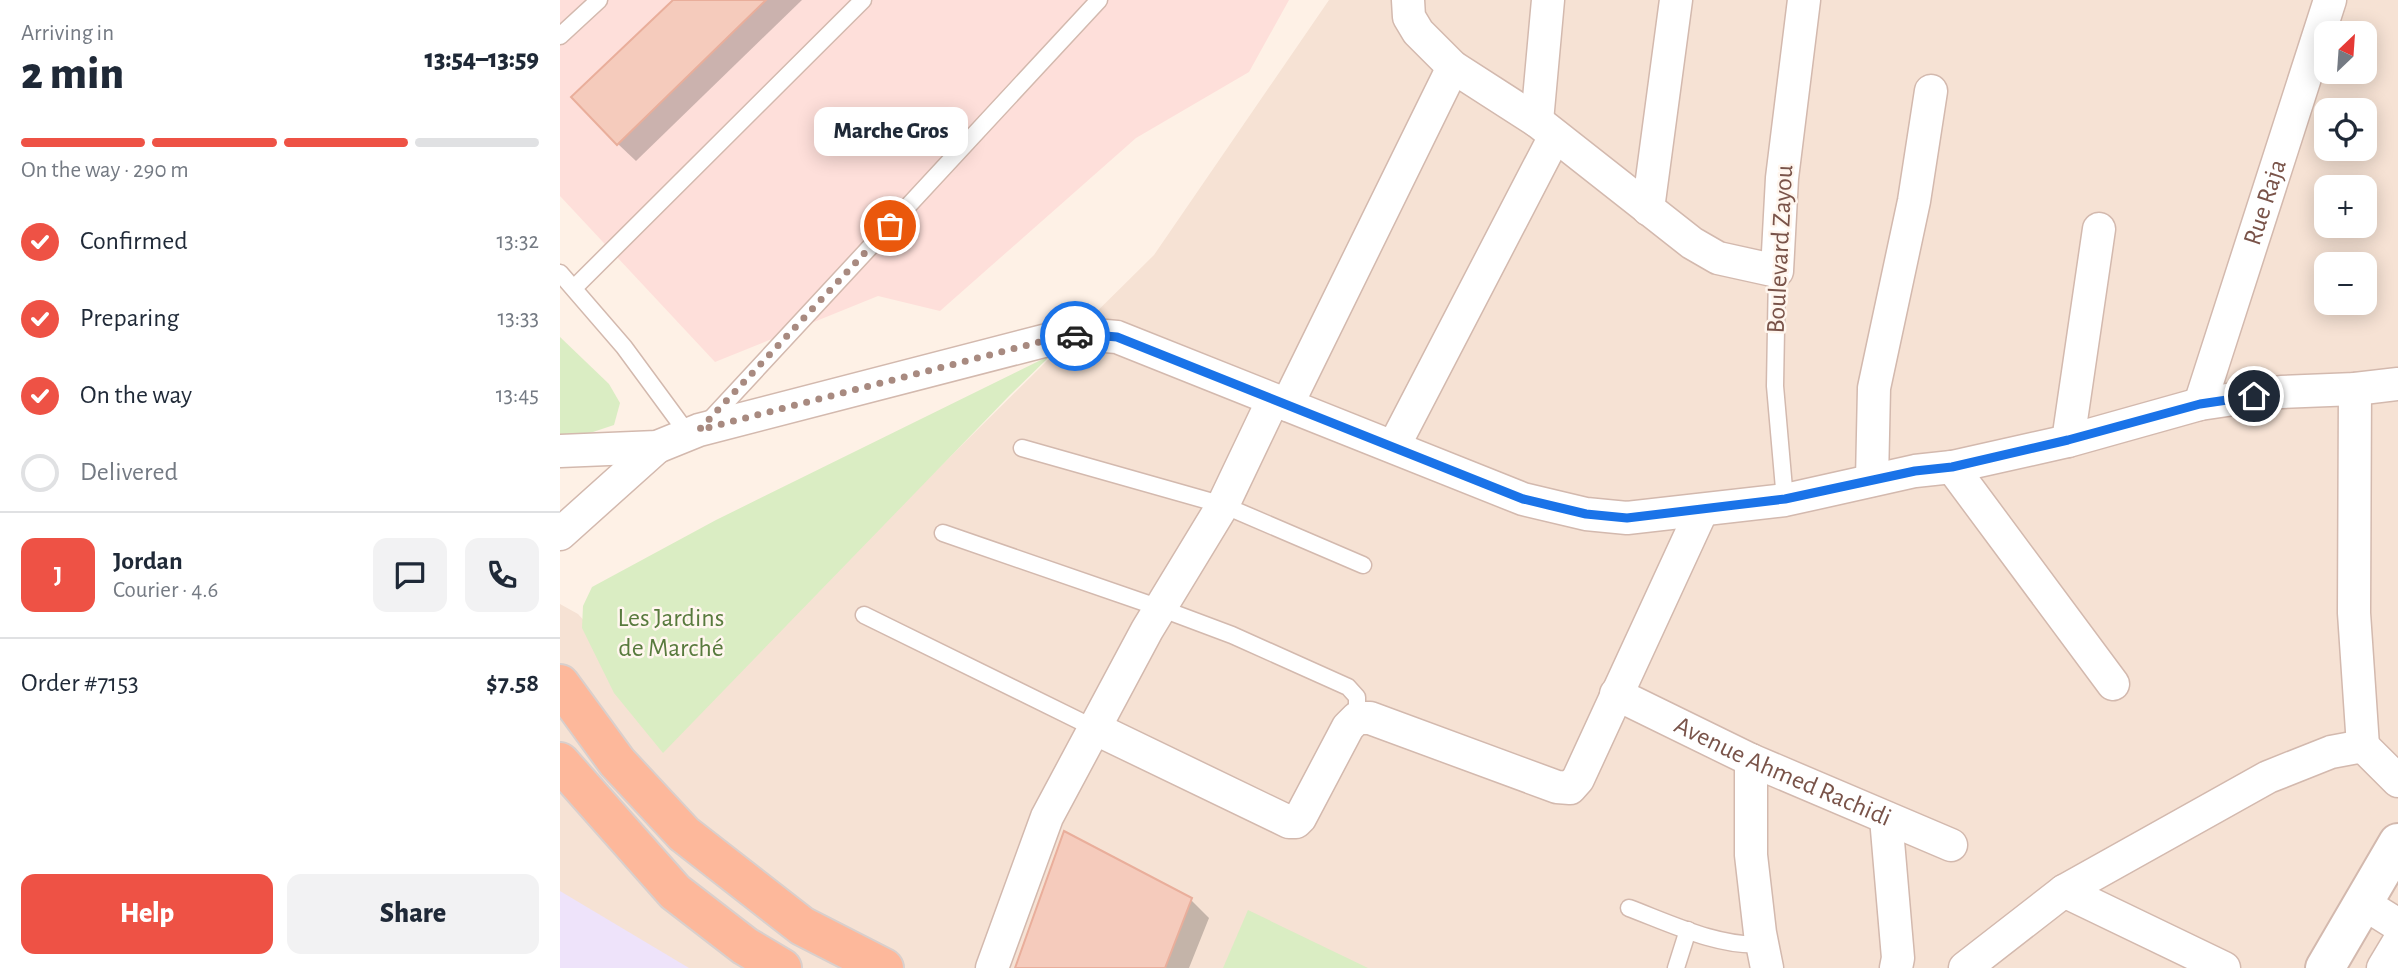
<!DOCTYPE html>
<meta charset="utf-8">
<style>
:root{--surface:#fff;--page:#f2f2f3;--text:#1f2937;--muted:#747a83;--line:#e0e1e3;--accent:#ee5245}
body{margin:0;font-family:"Alegreya Sans",sans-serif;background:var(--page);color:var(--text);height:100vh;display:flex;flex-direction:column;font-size:26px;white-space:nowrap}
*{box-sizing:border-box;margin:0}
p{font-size:23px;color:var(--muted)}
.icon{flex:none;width:38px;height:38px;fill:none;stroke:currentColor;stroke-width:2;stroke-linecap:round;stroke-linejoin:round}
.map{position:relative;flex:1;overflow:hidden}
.panel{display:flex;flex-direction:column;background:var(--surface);width:560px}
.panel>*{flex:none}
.needle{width:46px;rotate:25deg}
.fabs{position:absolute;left:1754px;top:21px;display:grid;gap:14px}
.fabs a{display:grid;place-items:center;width:63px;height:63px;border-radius:14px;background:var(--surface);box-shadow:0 4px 18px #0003;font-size:35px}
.pin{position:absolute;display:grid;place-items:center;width:60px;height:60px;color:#fff;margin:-30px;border:4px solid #fff;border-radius:50%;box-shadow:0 2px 7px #0007}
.courier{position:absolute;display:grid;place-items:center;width:70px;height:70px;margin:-35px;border:5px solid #1a73e8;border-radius:50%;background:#fff;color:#222;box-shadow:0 2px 9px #0007}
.bubble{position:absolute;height:49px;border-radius:14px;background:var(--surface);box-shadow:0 4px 18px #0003;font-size:23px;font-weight:800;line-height:49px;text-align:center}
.head em{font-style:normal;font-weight:800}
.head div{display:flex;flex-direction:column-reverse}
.head{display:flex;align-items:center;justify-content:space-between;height:119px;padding:0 21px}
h1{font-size:46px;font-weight:800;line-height:52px}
.bar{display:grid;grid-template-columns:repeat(4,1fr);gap:10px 7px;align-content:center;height:84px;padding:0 21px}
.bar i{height:9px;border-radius:5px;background:var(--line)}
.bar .selected{background:var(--accent)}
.bar p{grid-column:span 4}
.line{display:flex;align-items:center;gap:18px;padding:0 21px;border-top:2px solid var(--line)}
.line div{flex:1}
.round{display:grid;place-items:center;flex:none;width:74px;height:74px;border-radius:14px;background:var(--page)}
ol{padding:0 21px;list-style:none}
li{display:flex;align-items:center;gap:21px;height:77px}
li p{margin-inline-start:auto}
li .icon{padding:7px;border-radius:50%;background:var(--accent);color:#fff;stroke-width:4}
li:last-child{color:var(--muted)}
li i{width:38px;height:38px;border:4px solid var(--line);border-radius:50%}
.primary-button{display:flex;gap:14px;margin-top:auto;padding:14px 21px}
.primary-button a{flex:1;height:80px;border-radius:14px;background:var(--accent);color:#fff;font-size:28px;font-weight:800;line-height:80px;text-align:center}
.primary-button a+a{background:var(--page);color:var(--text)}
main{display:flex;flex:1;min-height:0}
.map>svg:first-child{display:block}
</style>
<main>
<section class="panel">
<div class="head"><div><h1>2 min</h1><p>Arriving in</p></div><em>13:54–13:59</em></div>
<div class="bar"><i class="selected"></i><i class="selected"></i><i class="selected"></i><i></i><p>On the way · 290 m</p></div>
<ol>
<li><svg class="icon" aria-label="check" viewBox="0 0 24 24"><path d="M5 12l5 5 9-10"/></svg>Confirmed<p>13:32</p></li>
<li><svg class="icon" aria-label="check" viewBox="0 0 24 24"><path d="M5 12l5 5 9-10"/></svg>Preparing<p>13:33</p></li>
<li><svg class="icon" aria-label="check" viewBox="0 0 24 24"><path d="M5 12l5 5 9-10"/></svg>On the way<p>13:45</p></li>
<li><i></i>Delivered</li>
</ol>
<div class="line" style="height:126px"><b class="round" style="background:var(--accent);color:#fff">J</b><div><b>Jordan</b><p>Courier · 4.6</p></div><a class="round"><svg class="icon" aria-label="chat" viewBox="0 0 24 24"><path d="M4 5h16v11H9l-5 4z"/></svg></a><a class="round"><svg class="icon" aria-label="phone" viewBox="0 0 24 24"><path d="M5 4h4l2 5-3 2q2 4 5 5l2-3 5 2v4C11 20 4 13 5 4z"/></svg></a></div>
<div class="line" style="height:91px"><div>Order #7153</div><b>$7.58</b></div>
<div class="primary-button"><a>Help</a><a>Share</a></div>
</section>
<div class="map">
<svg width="1838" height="968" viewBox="0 0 1838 968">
<rect width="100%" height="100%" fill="#fef1e6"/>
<!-- residential -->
<path fill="#f6e2d4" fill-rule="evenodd" d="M 769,0 L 1838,0 L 1838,968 L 0,968 L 0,604 L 18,614 L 119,725 L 594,255 ZM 1766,33 L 1804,33 L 1804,72 L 1766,72 ZM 1766,110 L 1804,110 L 1804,149 L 1766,149 ZM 1766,187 L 1804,187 L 1804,226 L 1766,226 ZM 1766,264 L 1804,264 L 1804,303 L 1766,303 Z"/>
<!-- commercial -->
<path fill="#fedfda" d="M 0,0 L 729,0 L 689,72 L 576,138 L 380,311 L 318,296 L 155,362 L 0,196 Z"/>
<!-- education -->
<path fill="#eee3fa" d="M 0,891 L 129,968 L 0,968 Z"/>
<!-- green -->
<g fill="#daedc3">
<path d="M 0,337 L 49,384 L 60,403 L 54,425 L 0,443 Z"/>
<path d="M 491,355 L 450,395 L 103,753 L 54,693 L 22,628 L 23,606 L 32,587 L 156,520 Z"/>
<path d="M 688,910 L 808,968 L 663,968 Z"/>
</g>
<!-- shadow -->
<g fill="#0003">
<path d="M 115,0 L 242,0 L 76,161 L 58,144 Z"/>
<path d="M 631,900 L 649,918 L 629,968 L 457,968 Z"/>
</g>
<!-- building -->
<g fill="#f5cbbc" stroke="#e9ae9b" stroke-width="2">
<path d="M 113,0 L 206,0 L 57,145 L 11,97 Z"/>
<path d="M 504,831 L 632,898 L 605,968 L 455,968 Z"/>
</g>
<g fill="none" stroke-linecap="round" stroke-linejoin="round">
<!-- service casing -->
<g stroke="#d3b9ae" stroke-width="19">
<g id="service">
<path d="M 0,36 L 39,0"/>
<path d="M 1217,271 L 1215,386 L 1225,500"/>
<path d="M 0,273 L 64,347 L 128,434"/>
<path d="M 14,288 L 303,0"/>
<path d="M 146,424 L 539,0"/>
<path d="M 462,448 L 663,505 L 803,565"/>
<path d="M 383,533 L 600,608 L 672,635 L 788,687 L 797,697 L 797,718"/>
<path d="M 304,615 L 534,728"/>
<path d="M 1069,908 C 1109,923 1160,948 1203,944"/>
<path d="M 1116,968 L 1128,930"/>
</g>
</g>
<!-- minor casing -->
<g stroke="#d3b9ae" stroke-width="35">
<g id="minor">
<path d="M 848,0 L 849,17 L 858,32 L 893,67 L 977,121 L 1132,243 L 1158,258 L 1217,271 L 1222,178 L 1244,0"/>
<path d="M 977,121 L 988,0"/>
<path d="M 1088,209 L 1116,0"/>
<path d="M 1795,389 L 1794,613 L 1803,746"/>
<path id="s1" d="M 1640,404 L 1770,0"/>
<path d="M 727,405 L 893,67"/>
<path d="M 1508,441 L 1539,229"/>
<path d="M 834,446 L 995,136"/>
<path d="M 0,451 L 97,447 L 139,430 L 499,337 L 534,335 L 557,337 L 963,499 L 1026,514 L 1067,518 L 1225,500 L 1355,471 L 1392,467 L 1508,441 L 1640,404 L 1721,392 L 1795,389 L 1838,384"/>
<path d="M 1392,467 L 1553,684"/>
<path d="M 1312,480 L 1314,388 L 1354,201 L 1371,91"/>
<path d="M 0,534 L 97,447"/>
<path id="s2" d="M 1056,694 L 1191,760 L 1391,845"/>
<path d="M 534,728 L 729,822 L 736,822 L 740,818 L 788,727 L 797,718 L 810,718 L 997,787 L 1010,788 L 1018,779 L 1142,510"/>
<path d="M 1191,760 L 1191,855 L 1200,933 L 1207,968"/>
<path d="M 1326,818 L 1338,958 L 1336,968"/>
<path d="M 1504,891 L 1708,777 L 1771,752 L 1803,746 L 1838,781"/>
<path d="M 1803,903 L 1838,925"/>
<path d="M 432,968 L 487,817 L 587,630 L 663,505 L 713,400"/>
<path d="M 1405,968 L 1504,891 L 1664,968"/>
<path d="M 1823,968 L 1838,943"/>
</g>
</g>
<!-- tertiary casing -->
<g stroke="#d3b9ae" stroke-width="42">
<path id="tertiary" d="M 1765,968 L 1838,843"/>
</g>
<!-- trunk casing -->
<g stroke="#d9cfcc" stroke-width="42">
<g id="trunk">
<path d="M 0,684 L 57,762 L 124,834 L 242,926 L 324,968"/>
<path d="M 0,762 L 115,892 L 185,946 L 222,968"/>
</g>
</g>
<!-- service -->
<use href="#service" stroke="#fff" stroke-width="16"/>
<!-- minor -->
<use href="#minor" stroke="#fff" stroke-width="32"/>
<!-- tertiary -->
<use href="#tertiary" stroke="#fff" stroke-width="38"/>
<!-- trunk -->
<use href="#trunk" stroke="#fdb89b" stroke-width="38"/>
</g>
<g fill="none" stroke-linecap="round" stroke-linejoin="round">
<!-- done -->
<path stroke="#a88a80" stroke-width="7" stroke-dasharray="0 12.6" d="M 330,226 L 139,430 L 499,337 L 515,336"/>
<!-- route -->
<path stroke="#1a73e8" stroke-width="9" d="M 515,336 L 534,335 L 557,337 L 963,499 L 1026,514 L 1067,518 L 1225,499 L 1355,471 L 1392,467 L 1508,440 L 1640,404 L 1694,396"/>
</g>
<g text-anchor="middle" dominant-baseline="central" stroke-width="5" stroke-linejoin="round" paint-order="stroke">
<!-- street labels -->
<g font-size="26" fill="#795349" stroke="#fff6ee">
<text stroke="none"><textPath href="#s1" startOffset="212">Rue Raja</textPath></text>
<text transform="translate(1220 249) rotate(-87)">Boulevard Zayou</text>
<text stroke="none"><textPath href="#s2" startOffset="184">Avenue Ahmed Rachidi</textPath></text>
</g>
<!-- park labels -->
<g font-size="26" fill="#587a3d" stroke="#fff6ee">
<text x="111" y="618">Les Jardins<tspan x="111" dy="30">de Marché</tspan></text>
</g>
</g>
</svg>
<div class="fabs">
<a><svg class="needle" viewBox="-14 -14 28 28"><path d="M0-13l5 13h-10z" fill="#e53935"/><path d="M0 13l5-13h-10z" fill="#747a83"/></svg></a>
<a><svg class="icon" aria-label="locate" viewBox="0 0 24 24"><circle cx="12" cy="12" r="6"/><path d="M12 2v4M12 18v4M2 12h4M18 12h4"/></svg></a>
<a>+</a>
<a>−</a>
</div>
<div class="pin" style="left:330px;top:226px;background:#ea580c"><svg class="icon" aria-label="bag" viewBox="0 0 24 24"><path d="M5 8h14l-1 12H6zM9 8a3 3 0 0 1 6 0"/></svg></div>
<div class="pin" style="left:1694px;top:396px;background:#1f2937"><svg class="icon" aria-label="home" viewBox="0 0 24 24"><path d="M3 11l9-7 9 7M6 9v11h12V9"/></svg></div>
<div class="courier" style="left:515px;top:336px"><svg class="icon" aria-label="car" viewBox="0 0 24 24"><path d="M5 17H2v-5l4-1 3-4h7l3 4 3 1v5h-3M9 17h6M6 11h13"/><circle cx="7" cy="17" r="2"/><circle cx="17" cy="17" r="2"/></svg></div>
<div class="bubble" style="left:254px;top:107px;width:154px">Marche Gros</div>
</div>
</main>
